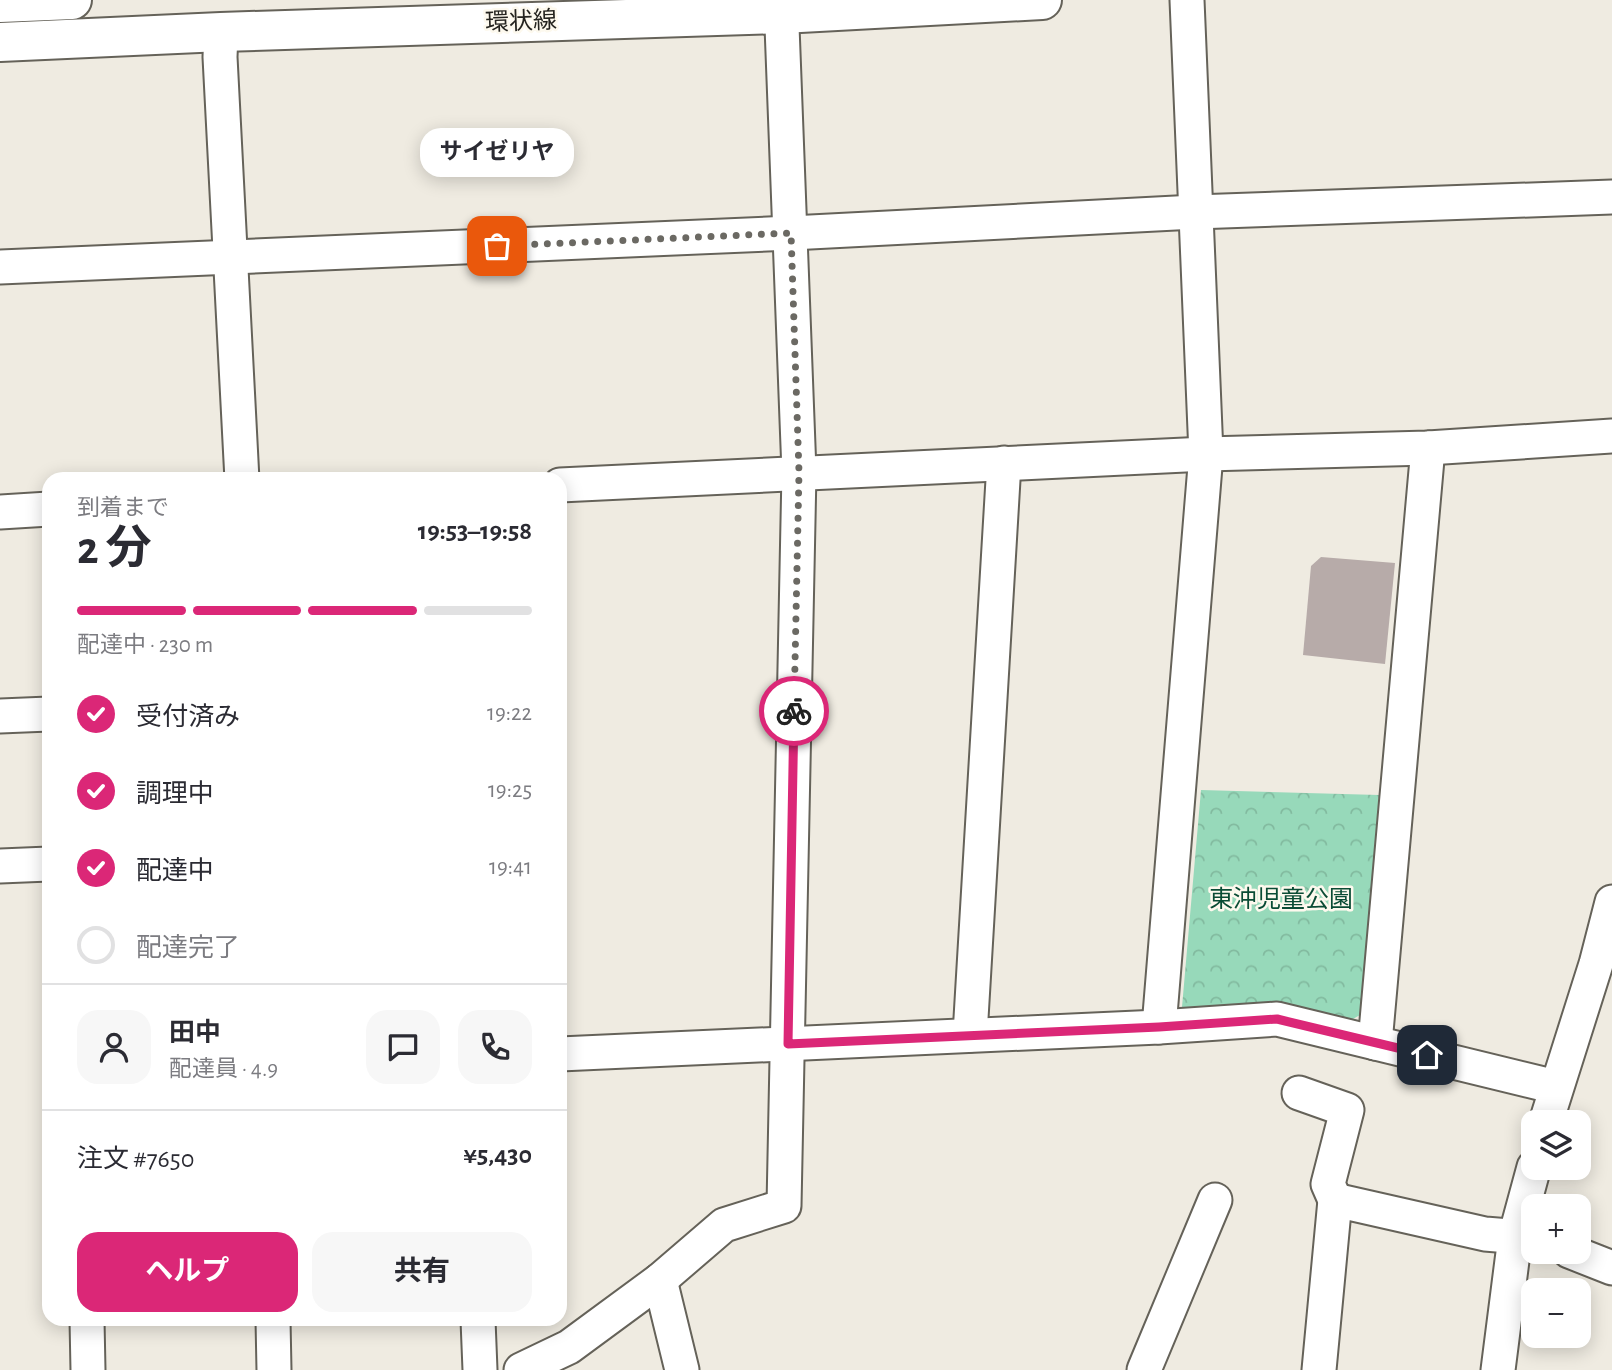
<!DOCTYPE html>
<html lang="ja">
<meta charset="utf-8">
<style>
:root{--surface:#fff;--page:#f7f7f7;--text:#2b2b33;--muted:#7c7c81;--line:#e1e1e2;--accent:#db2777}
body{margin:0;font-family:"Alegreya Sans","Noto Sans JP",sans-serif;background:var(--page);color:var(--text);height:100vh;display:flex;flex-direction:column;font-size:26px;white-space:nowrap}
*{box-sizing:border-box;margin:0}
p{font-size:23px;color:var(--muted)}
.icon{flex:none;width:38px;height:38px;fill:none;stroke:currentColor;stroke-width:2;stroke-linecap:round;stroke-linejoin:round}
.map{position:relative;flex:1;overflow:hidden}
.side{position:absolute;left:42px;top:472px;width:525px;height:854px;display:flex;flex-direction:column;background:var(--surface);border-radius:21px;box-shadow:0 4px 18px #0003}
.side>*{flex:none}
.buttons{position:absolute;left:1521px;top:1110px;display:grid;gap:14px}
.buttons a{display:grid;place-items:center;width:70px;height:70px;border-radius:14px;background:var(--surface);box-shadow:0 4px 18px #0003;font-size:35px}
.pin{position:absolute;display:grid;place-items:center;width:60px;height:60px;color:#fff;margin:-30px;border-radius:14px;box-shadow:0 4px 10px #0006}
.courier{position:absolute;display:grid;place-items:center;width:70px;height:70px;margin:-35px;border:5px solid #db2777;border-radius:50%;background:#fff;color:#222;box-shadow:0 2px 9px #0007}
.bubble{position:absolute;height:49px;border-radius:21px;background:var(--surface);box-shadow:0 4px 18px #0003;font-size:23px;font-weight:700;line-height:49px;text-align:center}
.overview em{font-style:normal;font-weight:700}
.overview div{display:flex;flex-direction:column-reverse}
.overview{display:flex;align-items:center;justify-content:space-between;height:119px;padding:0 35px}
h1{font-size:46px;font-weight:700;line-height:52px}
.bar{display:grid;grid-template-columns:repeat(4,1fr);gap:10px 7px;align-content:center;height:84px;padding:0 35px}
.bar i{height:9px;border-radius:5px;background:var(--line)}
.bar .selected{background:var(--accent)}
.bar p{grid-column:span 4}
.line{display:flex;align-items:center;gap:18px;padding:0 35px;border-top:2px solid var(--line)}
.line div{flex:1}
.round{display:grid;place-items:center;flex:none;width:74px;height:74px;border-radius:21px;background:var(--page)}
ol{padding:0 35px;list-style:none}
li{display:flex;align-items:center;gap:21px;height:77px}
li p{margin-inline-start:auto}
li .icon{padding:7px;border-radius:50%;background:var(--accent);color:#fff;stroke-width:4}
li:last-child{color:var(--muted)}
li i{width:38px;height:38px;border:4px solid var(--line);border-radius:50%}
.button{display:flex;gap:14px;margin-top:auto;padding:14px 35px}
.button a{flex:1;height:80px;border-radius:21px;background:var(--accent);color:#fff;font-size:28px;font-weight:700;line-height:80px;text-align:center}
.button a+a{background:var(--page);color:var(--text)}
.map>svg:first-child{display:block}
</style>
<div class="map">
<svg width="1612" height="1370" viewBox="0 0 1612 1370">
<defs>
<pattern id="park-crowns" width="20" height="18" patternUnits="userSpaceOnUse" patternTransform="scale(1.75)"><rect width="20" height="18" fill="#97d9ba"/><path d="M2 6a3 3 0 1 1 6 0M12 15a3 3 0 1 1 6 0" fill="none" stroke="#82ba9f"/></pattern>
</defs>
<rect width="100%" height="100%" fill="#efebe1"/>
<!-- park -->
<path fill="url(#park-crowns)" d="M 1201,790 L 1379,795 L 1360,1015 L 1344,1024 L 1276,1006 L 1182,1007 Z"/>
<!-- building -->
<path fill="#b7aba9" d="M 1321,557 L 1395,563 L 1385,664 L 1303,655 L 1311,566 Z"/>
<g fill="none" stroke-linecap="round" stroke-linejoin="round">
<!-- minor casing -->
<g stroke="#656259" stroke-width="37">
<g id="minor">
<path d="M 221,32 L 220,57 L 242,480"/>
<path d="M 0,267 L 791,233 L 1195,212 L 1612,197"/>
<path d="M 560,485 L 1206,454 L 1428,448 L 1612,436"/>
<path d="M 0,512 L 49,509"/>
<path d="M 0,716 L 49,714"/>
<path d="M 0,866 L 49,864"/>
<path d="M 1159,1027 L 1206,454 L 1187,0"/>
<path d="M 970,1035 L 1004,463"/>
<path d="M 1375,1043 L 1428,448"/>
<path d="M 560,1054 L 1159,1027 L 1277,1019 L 1556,1087"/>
<path d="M 1299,1093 L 1347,1110 L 1328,1184 L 1335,1200"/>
<path d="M 1546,1122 L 1596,964 L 1612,902"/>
<path d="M 1569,1251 L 1612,1268"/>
<path d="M 660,1280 L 682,1370"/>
<path d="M 87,1320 L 88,1370"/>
<path d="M 273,1320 L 274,1370"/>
<path d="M 478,1320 L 480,1370"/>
<path d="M 521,1370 L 569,1347 L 660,1280 L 724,1225 L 784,1206 L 799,472 L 781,0"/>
<path d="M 1144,1370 L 1215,1200"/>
<path d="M 1319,1370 L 1335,1200 L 1485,1234 L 1533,1238"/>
<path d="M 1498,1370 L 1515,1237 L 1534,1167"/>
</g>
</g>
<!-- tertiary casing -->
<g stroke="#656259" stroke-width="42">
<g id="tertiary">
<path d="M 0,3 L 72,0"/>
<path d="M 0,42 L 221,32 L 782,14 L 1042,0"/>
</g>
</g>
<!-- minor -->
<use href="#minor" stroke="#fff" stroke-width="33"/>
<!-- tertiary -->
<use href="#tertiary" stroke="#fff" stroke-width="38"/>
</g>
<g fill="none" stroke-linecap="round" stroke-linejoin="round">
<!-- done -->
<path stroke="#6b6963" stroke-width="7" stroke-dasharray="0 12.6" d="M 497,246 L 791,233 L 799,472 L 794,711"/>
<!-- route -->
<path stroke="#db2777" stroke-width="9" d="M 794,711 L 788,1044 L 1159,1027 L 1277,1019 L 1427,1055"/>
</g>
<g text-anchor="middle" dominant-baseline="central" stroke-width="5" stroke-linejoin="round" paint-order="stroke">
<!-- street labels -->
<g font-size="24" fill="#24231f" stroke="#fdf9ee">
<text transform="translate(521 22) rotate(-2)">環状線</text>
</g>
<!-- park labels -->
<g font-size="24" fill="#0a4c35" stroke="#fdf9ee">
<text x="1281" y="900">東沖児童公園</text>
</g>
</g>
</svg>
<div class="buttons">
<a><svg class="icon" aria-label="layers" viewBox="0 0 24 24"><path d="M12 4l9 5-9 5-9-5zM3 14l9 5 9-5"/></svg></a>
<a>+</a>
<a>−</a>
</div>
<div class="pin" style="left:497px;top:246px;background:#ea580c"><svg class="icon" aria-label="bag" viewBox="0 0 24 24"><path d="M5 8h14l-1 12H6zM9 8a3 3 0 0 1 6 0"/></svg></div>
<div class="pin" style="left:1427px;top:1055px;background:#1f2937"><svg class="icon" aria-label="home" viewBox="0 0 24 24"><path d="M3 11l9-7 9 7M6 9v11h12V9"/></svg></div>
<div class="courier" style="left:794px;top:711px"><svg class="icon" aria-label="bike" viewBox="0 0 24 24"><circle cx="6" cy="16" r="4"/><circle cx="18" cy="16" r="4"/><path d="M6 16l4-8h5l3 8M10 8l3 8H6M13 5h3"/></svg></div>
<div class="bubble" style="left:420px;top:128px;width:154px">サイゼリヤ</div>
<section class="side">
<div class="overview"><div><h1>2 分</h1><p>到着まで</p></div><em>19:53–19:58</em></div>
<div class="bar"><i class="selected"></i><i class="selected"></i><i class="selected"></i><i></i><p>配達中 · 230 m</p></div>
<ol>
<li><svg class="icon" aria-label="check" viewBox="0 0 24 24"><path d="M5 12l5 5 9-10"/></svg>受付済み<p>19:22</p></li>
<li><svg class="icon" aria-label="check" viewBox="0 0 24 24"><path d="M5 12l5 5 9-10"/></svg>調理中<p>19:25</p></li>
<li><svg class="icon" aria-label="check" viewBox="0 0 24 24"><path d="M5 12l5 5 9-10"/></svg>配達中<p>19:41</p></li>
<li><i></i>配達完了</li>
</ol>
<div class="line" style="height:126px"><a class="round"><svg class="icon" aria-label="person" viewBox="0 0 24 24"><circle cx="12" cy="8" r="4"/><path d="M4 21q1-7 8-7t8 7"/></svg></a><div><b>田中</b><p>配達員 · 4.9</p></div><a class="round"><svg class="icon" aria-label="chat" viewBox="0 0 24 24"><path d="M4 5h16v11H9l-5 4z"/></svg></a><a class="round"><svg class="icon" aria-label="phone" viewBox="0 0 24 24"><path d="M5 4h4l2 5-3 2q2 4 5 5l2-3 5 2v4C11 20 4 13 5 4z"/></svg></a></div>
<div class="line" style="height:91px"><div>注文 #7650</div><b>¥5,430</b></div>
<div class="button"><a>ヘルプ</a><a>共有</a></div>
</section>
</div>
